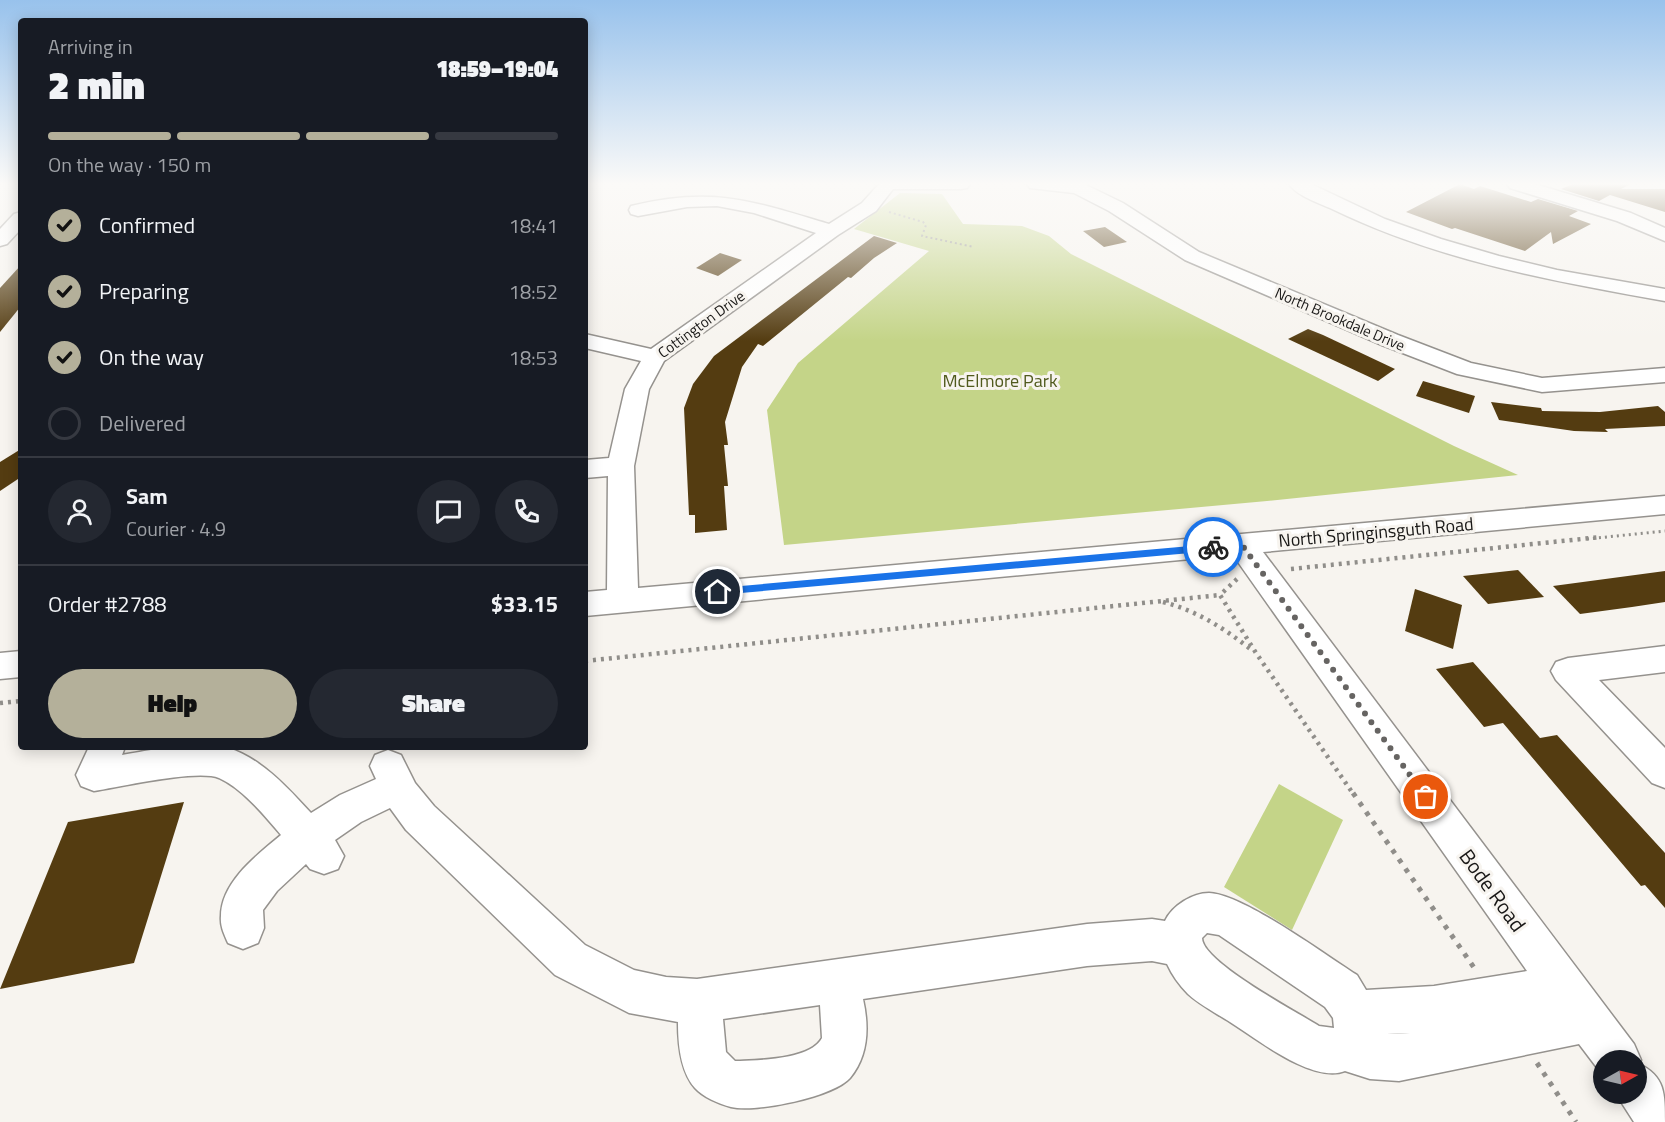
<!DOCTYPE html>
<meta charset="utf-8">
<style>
:root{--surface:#171b24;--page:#242831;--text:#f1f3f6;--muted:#9ea1a6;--line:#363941;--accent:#b4b09a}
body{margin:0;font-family:"Titillium Web",sans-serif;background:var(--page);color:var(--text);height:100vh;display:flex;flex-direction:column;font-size:22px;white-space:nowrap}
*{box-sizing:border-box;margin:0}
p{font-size:20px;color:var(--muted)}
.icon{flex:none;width:33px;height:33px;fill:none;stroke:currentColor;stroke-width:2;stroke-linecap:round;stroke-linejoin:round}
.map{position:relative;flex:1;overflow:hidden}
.drawer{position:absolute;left:18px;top:18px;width:570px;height:732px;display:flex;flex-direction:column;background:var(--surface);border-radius:6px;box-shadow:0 3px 15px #0003}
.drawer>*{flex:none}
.needle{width:39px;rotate:82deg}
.controls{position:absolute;left:1593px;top:1050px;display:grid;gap:12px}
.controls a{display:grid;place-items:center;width:54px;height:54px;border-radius:50%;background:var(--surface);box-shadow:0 3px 15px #0003;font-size:30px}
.pin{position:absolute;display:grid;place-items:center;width:51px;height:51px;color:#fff;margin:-26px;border:3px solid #fff;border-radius:50%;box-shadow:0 2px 6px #0007}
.courier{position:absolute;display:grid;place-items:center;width:60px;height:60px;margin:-30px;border:4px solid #1a73e8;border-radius:50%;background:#fff;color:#222;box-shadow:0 2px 8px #0007}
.overview em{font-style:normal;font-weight:800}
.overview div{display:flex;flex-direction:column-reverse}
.overview{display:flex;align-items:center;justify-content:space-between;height:102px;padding:0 30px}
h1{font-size:39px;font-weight:800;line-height:45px}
.bar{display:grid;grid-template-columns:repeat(4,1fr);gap:9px 6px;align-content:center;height:72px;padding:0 30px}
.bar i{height:8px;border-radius:4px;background:var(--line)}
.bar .current{background:var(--accent)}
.bar p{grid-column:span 4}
.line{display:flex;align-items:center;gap:15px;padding:0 30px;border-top:2px solid var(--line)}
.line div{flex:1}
.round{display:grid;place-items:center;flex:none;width:63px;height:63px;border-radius:32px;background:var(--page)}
ol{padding:0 30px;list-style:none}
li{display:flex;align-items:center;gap:18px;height:66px}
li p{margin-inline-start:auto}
li .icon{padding:6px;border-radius:50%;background:var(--accent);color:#111;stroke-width:4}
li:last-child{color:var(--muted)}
li i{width:33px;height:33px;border:3px solid var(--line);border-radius:50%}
.button{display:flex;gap:12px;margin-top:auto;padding:12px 30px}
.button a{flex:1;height:69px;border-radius:36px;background:var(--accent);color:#111;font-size:24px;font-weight:800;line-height:69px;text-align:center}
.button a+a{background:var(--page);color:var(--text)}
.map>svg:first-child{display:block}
</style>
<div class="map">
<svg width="1665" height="1122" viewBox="0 0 1665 1122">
<rect width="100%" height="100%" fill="#f7f4ef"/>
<!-- green -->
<g fill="#c4d488">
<path d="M 900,193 L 942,194 L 963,224 L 1022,226 L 1049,236 L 1071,254 L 1454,446 L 1518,475 L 1267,501 L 784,545 L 767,410 L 798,363 L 929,251 L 854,229 Z"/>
<path d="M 1279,784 L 1343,820 L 1292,930 L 1224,887 Z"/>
</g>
<!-- building -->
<g fill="#543c11">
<path d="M 1460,184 L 1474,189 L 1480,186 L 1531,202 L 1538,199 L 1578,211 L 1569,216 L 1591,224 L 1553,244 L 1551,232 L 1525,251 L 1455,228 L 1452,229 L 1406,212 Z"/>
<path d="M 1573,184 L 1631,184 L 1621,189 L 1665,189 L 1665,212 L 1610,195 L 1599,201 L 1561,189 Z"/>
<path d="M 1105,227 L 1127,242 L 1104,247 L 1083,231 Z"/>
<path d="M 874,236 L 897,243 L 874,258 L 851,278 L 848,277 L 763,346 L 758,344 L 742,367 L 725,422 L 728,445 L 724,445 L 728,486 L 724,486 L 727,530 L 695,533 L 695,515 L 689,515 L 684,408 L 693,384 L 714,356 Z"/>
<path d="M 720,253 L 742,260 L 718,276 L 696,268 Z"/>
<path d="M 21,265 L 21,306 L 0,332 L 0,288 Z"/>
<path d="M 1308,329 L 1323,335 L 1395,369 L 1378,381 L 1288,339 Z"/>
<path d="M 1423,381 L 1475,396 L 1469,413 L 1416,396 Z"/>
<path d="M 1491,402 L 1541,408 L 1542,411 L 1600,412 L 1658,406 L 1665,412 L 1665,426 L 1605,429 L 1608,432 L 1574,431 L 1499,420 Z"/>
<path d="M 21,449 L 21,477 L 0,491 L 0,462 Z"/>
<path d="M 1518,570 L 1544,597 L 1488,604 L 1463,576 Z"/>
<path d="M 1665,571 L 1665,602 L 1632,607 L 1580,614 L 1553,586 Z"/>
<path d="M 1415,589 L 1462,605 L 1453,649 L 1405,631 Z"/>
<path d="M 1473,662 L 1540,738 L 1557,735 L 1665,853 L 1665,908 L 1645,885 L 1641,886 L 1503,723 L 1484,727 L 1436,669 Z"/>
<path d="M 184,802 L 134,963 L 0,989 L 68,822 Z"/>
</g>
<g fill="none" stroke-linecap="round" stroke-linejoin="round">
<!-- minor casing -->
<g stroke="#95928e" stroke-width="3">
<g id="minor">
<path d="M 879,184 L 970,184 L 967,188 L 961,189 L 893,189 L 876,211 L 838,235 L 664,361 L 649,389 L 634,466 L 638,588 L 1665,496 L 1665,514 L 1263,552 L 1634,1044 L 1641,1060 L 1639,1064 C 1665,1076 1665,1094 1665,1122 L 1634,1122 L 1616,1094 L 1636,1094 L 1636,1060 L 1604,1060 L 1604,1077 L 1579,1044 L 1399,1081 L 1370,1079 L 1345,1071 C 1313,1084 1257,1039 1230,1022 C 1216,1013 1200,1005 1188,994 C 1179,985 1172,975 1167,964 L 1152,961 L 1087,966 L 863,999 C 869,1026 869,1055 850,1078 C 833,1097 756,1113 731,1107 C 719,1104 703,1097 695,1088 C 680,1071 678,1043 678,1022 L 629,1013 L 555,975 L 406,830 L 390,808 L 361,822 L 335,840 L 344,856 L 338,869 L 324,874 L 310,869 L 306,864 L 277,891 L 263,910 L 264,928 L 258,943 L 243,949 L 228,943 C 224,934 220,926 221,916 C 221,882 258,854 281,835 C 265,816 243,789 219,778 C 197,769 120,787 94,791 L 81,786 L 76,775 L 89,747 L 125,747 L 122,755 C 150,750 201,740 228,748 C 261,758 288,788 311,813 L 340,795 L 376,779 L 370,766 L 375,755 L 388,750 L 401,755 L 415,783 L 434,806 L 585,945 L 634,970 L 666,977 L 697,979 L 1087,924 L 1152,919 L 1165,921 C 1172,906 1192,893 1209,893 C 1243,894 1325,955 1357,975 L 1366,990 L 1434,986 L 1527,971 L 1233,555 L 585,616 L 585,592 L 607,590 L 608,476 L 585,478 L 585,460 L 609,458 L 625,389 L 641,361 L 585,348 L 585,334 L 651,349 L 816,233 L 754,213 L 717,206 L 687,207 L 638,216 L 631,214 L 629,210 L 631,206 C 713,186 752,201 829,224 L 862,203 ZM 1207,933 L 1219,935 L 1325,1007 L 1333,1018 L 1334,1028 L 1319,1026 C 1297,1012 1202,962 1202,938 ZM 820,1005 L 822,1038 C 811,1059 762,1060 740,1061 L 735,1061 L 726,1052 L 723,1019 ZM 1407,1033 L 1410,1033 L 1387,1034 Z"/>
<path d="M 1027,184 L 1084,184 L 1123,203 L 1199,252 L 1398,335 L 1471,363 L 1542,378 L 1665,368 L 1665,382 L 1542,392 L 1457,374 L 1382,345 L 1185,260 L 1109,211 L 1074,193 L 1030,188 Z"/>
<path d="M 1289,184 L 1311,184 L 1385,219 L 1441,239 L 1499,256 L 1557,270 L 1665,289 L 1665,301 C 1551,281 1437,260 1332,209 C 1319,203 1297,196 1289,184 Z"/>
<path d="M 1507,184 L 1535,184 L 1631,213 L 1665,228 L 1665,241 L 1617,221 L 1510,188 Z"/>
<path d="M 21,212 L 21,229 L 7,244 L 0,246 L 0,229 L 14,214 Z"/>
<path d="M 1665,646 L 1665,672 L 1599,680 L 1665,748 L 1665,788 L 1652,783 L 1556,680 L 1551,671 L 1556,662 L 1568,658 Z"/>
<path d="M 21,651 L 21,677 L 0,679 L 0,653 Z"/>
</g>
</g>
<!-- path-far3 -->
<path stroke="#908e8a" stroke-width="2" stroke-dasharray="2 3" stroke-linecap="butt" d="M 889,212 L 923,222 L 926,225 L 922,236 L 974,247"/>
<!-- path-far2 -->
<path stroke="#908e8a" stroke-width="3" stroke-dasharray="2 4" stroke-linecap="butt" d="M 1587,539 L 1665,531"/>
<!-- path-far1 -->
<g stroke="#908e8a" stroke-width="4.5" stroke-dasharray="3 5" stroke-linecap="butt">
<path d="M 1291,569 L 1601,537"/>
<path d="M 1237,579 L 1220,595 L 1256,653 L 1354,795"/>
<path d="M 1163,602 C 1198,611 1225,629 1253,651"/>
<path d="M 585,661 L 1220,595"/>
<path d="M 0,703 L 21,701"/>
</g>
<!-- path -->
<g stroke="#908e8a" stroke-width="5" stroke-dasharray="4.5 7" stroke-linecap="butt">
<path d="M 1353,793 L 1475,969"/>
<path d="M 1537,1063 L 1576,1122"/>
</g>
<!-- minor -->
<use href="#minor" fill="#fff" fill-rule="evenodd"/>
</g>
<!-- sky -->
<linearGradient id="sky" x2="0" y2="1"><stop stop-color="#98c2ec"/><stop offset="0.54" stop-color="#fbfaf8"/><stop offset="1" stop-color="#fbfaf8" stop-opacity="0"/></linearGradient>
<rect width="1665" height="341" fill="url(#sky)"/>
<!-- route -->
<path fill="#1a73e8" d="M 1213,544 L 1218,547 L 1213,551 L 718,595 L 713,592 L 718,588 Z"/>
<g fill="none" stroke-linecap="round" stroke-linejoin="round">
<!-- done -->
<path stroke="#666462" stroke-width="6" stroke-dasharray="0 10.8" d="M 1213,547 L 1242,545 L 1426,797"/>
</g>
<g text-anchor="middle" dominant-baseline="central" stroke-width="6" stroke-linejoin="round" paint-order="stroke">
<!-- far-street labels -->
<g font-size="15" fill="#181716" stroke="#f7f4ef">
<text transform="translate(1340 319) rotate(23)">North Brookdale Drive</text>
<text transform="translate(701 324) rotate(-36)">Cottington Drive</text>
</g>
<!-- park labels -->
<g font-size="18" fill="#505a1d" stroke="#f7f4ef">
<text x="1000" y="380">McElmore Park</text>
</g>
<!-- street labels -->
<g font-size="18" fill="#181716" stroke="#f7f4ef">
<text transform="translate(1376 532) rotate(-5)">North Springinsguth Road</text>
</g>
<!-- near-street labels -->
<g font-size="21" fill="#181716" stroke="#f7f4ef">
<text transform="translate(1493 890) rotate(54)">Bode Road</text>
</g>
</g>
</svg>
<div class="controls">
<a><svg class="needle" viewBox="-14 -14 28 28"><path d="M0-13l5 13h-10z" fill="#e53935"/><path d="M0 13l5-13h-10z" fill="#9ea1a6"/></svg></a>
</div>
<div class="pin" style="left:1426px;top:797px;background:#ea580c"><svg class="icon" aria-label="bag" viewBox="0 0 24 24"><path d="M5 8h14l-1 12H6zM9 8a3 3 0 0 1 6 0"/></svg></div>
<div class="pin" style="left:718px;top:592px;background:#1f2937"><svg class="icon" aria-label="home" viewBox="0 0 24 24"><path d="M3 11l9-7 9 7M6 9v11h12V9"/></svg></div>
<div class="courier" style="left:1213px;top:547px"><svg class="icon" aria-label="bike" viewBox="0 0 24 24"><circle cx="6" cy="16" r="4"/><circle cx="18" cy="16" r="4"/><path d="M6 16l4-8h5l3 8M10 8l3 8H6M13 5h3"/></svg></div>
<section class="drawer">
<div class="overview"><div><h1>2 min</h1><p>Arriving in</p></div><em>18:59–19:04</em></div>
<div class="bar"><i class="current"></i><i class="current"></i><i class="current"></i><i></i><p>On the way · 150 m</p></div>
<ol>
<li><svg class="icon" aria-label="check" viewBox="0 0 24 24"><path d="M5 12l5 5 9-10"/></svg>Confirmed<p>18:41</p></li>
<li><svg class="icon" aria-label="check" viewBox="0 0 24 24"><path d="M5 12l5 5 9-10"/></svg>Preparing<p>18:52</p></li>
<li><svg class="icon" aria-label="check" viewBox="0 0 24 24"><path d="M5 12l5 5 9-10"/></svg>On the way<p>18:53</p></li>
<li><i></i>Delivered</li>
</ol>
<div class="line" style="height:108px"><a class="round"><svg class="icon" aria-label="person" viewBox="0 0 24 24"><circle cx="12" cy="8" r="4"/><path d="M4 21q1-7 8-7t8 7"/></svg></a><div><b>Sam</b><p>Courier · 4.9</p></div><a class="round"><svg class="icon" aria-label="chat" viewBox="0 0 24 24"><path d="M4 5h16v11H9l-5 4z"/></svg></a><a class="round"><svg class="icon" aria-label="phone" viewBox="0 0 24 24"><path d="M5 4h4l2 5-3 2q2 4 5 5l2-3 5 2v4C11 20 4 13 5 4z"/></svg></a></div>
<div class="line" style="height:78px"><div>Order #2788</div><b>$33.15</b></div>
<div class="button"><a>Help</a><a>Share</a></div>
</section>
</div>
